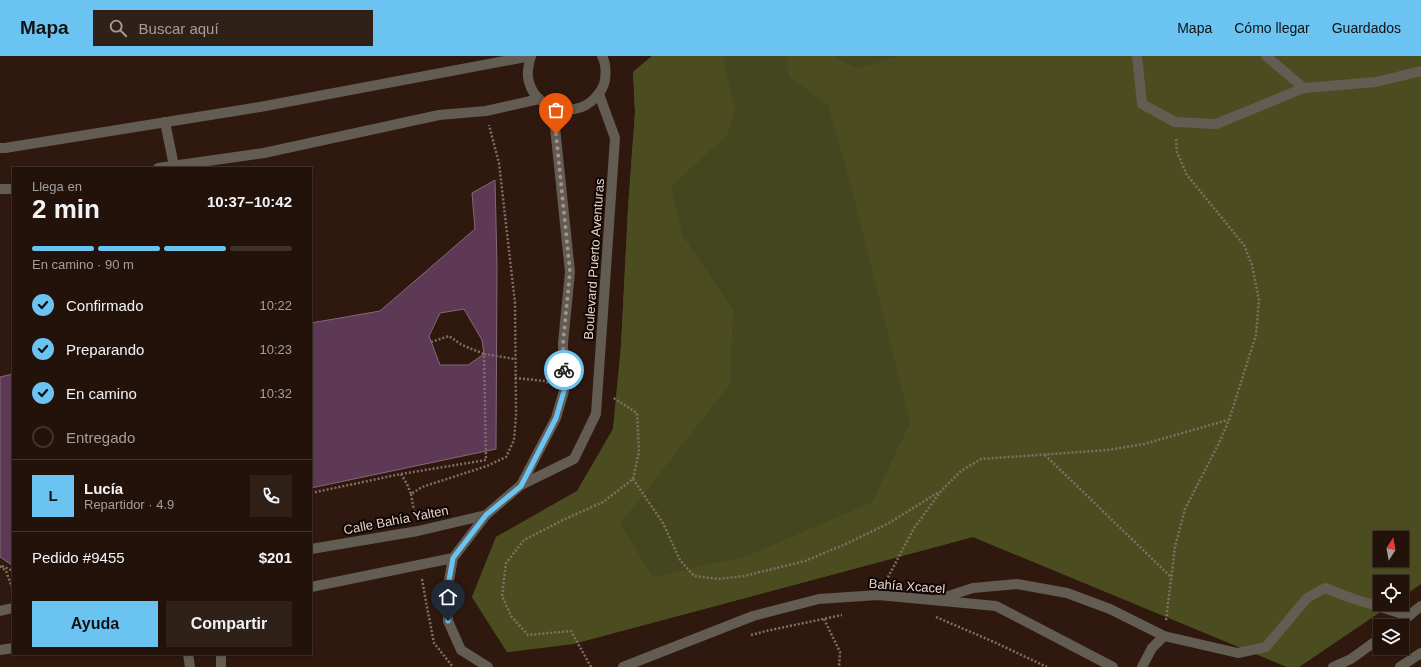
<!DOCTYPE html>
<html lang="es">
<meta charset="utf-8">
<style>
:root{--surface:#23120a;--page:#2f2018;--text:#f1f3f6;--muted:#a39e9c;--line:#40322b;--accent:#6bc3f2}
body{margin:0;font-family:Helvetica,sans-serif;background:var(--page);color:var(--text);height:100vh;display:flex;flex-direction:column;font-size:15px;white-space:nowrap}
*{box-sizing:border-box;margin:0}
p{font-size:13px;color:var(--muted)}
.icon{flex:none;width:22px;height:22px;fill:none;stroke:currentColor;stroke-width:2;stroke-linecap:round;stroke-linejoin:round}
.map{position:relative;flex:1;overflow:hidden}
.details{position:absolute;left:12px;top:111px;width:300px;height:488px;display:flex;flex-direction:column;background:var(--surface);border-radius:0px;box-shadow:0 1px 3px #0004,0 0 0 1px var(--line)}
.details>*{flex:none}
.needle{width:26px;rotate:11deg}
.buttons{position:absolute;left:1373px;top:475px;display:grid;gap:8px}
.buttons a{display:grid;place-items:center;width:36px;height:36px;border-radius:0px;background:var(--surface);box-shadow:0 1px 3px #0004,0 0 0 1px var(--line);font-size:20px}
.pin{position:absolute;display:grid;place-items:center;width:34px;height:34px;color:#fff;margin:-41px -17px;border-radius:50% 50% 50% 0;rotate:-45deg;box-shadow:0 0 4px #0007}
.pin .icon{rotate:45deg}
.courier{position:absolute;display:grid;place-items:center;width:40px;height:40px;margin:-20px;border:3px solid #6bc3f2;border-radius:50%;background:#fff;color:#222;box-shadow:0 1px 5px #0007}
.head em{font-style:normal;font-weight:800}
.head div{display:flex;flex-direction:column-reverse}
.head{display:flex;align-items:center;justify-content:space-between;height:68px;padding:0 20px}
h1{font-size:26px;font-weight:800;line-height:30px}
.bar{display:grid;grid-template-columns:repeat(4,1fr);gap:6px 4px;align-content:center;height:48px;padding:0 20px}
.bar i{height:5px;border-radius:3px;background:var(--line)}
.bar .current{background:var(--accent)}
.bar p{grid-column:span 4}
.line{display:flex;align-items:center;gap:10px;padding:0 20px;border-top:1px solid var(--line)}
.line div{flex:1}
.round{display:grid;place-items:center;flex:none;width:42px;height:42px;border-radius:0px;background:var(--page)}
ol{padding:0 20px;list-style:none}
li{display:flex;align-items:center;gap:12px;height:44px}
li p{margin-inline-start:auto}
li .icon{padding:4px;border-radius:50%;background:var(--accent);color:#111;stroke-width:4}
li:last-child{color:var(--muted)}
li i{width:22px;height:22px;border:2px solid var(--line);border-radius:50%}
.button{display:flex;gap:8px;margin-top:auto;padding:8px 20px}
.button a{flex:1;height:46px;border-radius:0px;background:var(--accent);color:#111;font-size:16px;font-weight:800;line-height:46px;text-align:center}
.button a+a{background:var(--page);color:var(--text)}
header{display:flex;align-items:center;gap:24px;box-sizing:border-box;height:56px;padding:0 20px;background:var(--accent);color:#111}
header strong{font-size:19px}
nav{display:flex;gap:22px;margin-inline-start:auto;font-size:14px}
.search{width:280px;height:36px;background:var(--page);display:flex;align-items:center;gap:10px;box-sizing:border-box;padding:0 14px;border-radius:0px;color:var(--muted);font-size:15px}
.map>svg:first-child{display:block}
</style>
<header>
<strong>Mapa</strong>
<div class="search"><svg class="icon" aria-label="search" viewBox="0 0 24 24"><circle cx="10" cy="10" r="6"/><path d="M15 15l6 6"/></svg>Buscar aquí</div>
<nav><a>Mapa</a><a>Cómo llegar</a><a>Guardados</a></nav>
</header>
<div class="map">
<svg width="1421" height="611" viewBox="0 0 1421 611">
<rect width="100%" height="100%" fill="#2f180e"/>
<!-- green -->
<path fill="#44461f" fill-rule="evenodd" d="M 652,0 L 948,0 L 1291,206 L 1421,528 L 1402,541 L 1402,526 L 1380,526 L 1380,548 L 1392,548 L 1299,611 L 1287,611 L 973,481 L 573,588 L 507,596 L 472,541 L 496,481 L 577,435 L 613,373 L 621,290 L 628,152 L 635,56 L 633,16 ZM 1380,482 L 1402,482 L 1402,504 L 1380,504 Z"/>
<!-- forest -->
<path fill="#4b4c1f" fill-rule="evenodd" d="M 652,0 L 723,0 L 735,54 L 728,78 L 671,131 L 683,180 L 733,254 L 730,328 L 620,468 L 653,521 L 747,500 L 872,446 L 910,367 L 855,145 L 828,49 L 789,21 L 787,0 L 833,0 L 858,13 L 898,0 L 1421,0 L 1421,528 L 1402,541 L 1402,526 L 1380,526 L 1380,548 L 1392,548 L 1299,611 L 1287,611 L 973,481 L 573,588 L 507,596 L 472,541 L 496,481 L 577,435 L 613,373 L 621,290 L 628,152 L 635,56 L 633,16 ZM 1380,482 L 1402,482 L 1402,504 L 1380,504 Z"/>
<!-- water -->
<g fill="#5d3955" stroke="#866879" fill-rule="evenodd">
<path d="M 495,124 L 497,209 L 496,393 L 311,432 L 311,267 L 380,255 L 475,173 L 472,137 ZM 464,253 L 482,284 L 484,298 L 468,309 L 440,309 L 429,280 L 440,257 Z"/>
<path d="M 13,318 L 13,510 L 0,501 L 0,321 Z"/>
</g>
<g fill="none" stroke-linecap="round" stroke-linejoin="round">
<!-- path -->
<g stroke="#836e66" stroke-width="2.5" stroke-dasharray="2 2" stroke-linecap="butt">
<path d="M 431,286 L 449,280 L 462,289 L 484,298"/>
<path d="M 515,322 L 545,325 L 548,327"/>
<path d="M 1045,399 L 1171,521"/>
<path d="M 401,418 L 407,428 L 411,438 L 422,431 L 487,410 L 506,401 L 514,384 L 516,359 L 515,247 L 499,107 L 489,69"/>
<path d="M 633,423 L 663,467 L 680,504 L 694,520 L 719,523 L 744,520 L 805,505 L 846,488 L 889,467 L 939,436"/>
<path d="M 311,437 L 401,418 L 486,404 L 484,298 L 515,303"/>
<path d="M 411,438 L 415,460"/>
<path d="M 0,510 L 6,515 L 13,534"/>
<path d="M 2,510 L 13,515"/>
<path d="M 422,523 L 426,546 L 434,587 L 453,611"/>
<path d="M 886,525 L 914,472 L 941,435 L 961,415 L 981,403 L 1108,394 L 1144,388 L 1228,364"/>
<path d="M 936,561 L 994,586 L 1047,611"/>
<path d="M 824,563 L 840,596 L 839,611"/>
<path d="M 1166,564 L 1175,491 L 1185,453 L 1219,387 L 1229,364 L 1256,279 L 1259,244 L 1252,209 L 1244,189 L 1187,119 L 1177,96 L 1176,82"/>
<path d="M 751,579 L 766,575 L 842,559"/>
<path d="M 591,611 L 571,575 L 528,579 L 511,560 L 502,540 L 506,507 L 524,484 L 563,464 L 603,446 L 633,423 L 639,396 L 637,357 L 612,341"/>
</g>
<!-- service -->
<g stroke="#635c52" stroke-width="10">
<path d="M 936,544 L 973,532 L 1017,528 L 1067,537 L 1110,553 L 1164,580"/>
<path d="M 188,598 L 190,611"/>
<path d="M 221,598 L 221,611"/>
<path d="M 1142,611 L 1152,592 L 1164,580 L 1238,597 L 1266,591 L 1307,542 L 1325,532 L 1351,542 L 1409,560"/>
</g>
<!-- minor -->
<g stroke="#635c52" stroke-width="10">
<path d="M 1137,0 L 1142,48 L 1175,66 L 1216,68 L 1304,32 L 1376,26 L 1421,15"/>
<path d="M 1266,0 L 1304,32"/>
<path d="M 165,66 L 174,110"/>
<path d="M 0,92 L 5,92 L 260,51 L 531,0"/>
<path d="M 158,112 L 264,97 L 439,59 L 486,55 L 539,43"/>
<path d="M 0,133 L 13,133"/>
<path d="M 521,429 L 556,362 L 564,335 L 563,287 L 570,216 L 553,52"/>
<path d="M 311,493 L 418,475 L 486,459"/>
<path d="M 311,531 L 453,502"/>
<path d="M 0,555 L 13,552"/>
<path d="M 1396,570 L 1421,550"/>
<path d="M 0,594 L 13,592"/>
<path d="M 488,611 L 461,594 L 448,565 L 448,530 L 453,502 L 486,459 L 521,429 L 574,403 L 596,358 L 615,82 L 599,38"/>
<path d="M 623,611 L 753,560 L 819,543 L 878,539 L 996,550 L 1113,611"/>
<path d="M 1333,611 L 1351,603 L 1380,582"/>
<path d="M 1400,611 L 1421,597"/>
</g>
<!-- tertiary -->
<path stroke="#635c52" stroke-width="10" d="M 531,0 C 529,7 527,14 528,21 C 532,53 573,64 594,43 C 599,38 604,31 605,24 C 606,16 606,7 602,0"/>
</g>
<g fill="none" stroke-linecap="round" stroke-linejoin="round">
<!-- done -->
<path stroke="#a5928b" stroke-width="4" stroke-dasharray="0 7.2" d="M 556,78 L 570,216 L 563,287 L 564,314"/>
<!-- route -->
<path stroke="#6bc3f2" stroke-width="5" d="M 448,565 L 448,530 L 453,502 L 486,459 L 521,430 L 556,362 L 564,335 L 564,314"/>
</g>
<g text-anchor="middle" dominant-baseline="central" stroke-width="4" stroke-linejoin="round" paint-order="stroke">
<!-- street labels -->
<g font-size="13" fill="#e5d4ce" stroke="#100603">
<text transform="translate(594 203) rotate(-86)">Boulevard Puerto Aventuras</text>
<text transform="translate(396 464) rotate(-11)">Calle Bahía Yalten</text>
<text transform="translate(907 530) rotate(4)">Bahía Xcacel</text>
</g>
</g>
</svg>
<div class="buttons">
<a><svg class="needle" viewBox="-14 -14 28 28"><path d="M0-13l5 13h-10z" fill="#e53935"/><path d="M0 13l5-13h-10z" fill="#a39e9c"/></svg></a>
<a><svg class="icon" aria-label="locate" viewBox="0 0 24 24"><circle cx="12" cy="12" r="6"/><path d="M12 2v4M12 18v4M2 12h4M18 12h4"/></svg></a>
<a><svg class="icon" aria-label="layers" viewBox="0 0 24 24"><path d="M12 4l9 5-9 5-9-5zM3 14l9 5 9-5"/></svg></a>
</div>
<div class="pin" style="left:556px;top:78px;background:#ea580c"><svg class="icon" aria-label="bag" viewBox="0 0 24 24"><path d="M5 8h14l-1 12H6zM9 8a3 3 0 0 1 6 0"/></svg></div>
<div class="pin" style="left:448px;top:565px;background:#1f2937"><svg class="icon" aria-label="home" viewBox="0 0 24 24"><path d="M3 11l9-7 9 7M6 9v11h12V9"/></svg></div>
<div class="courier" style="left:564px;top:314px"><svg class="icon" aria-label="bike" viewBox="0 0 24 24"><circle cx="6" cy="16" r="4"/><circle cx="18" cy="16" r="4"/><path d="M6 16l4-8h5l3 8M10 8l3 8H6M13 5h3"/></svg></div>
<section class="details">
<div class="head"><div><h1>2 min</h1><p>Llega en</p></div><em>10:37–10:42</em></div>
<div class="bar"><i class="current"></i><i class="current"></i><i class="current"></i><i></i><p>En camino · 90 m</p></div>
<ol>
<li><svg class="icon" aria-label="check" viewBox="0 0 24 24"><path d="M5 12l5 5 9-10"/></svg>Confirmado<p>10:22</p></li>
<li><svg class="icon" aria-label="check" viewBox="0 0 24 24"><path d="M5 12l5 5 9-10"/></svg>Preparando<p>10:23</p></li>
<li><svg class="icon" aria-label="check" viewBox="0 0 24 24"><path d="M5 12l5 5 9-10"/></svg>En camino<p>10:32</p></li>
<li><i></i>Entregado</li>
</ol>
<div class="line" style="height:72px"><b class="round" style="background:var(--accent);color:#111">L</b><div><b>Lucía</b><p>Repartidor · 4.9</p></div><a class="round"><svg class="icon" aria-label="phone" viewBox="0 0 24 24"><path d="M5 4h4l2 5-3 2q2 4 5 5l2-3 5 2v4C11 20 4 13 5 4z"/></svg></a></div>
<div class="line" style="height:52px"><div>Pedido #9455</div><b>$201</b></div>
<div class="button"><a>Ayuda</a><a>Compartir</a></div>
</section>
</div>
